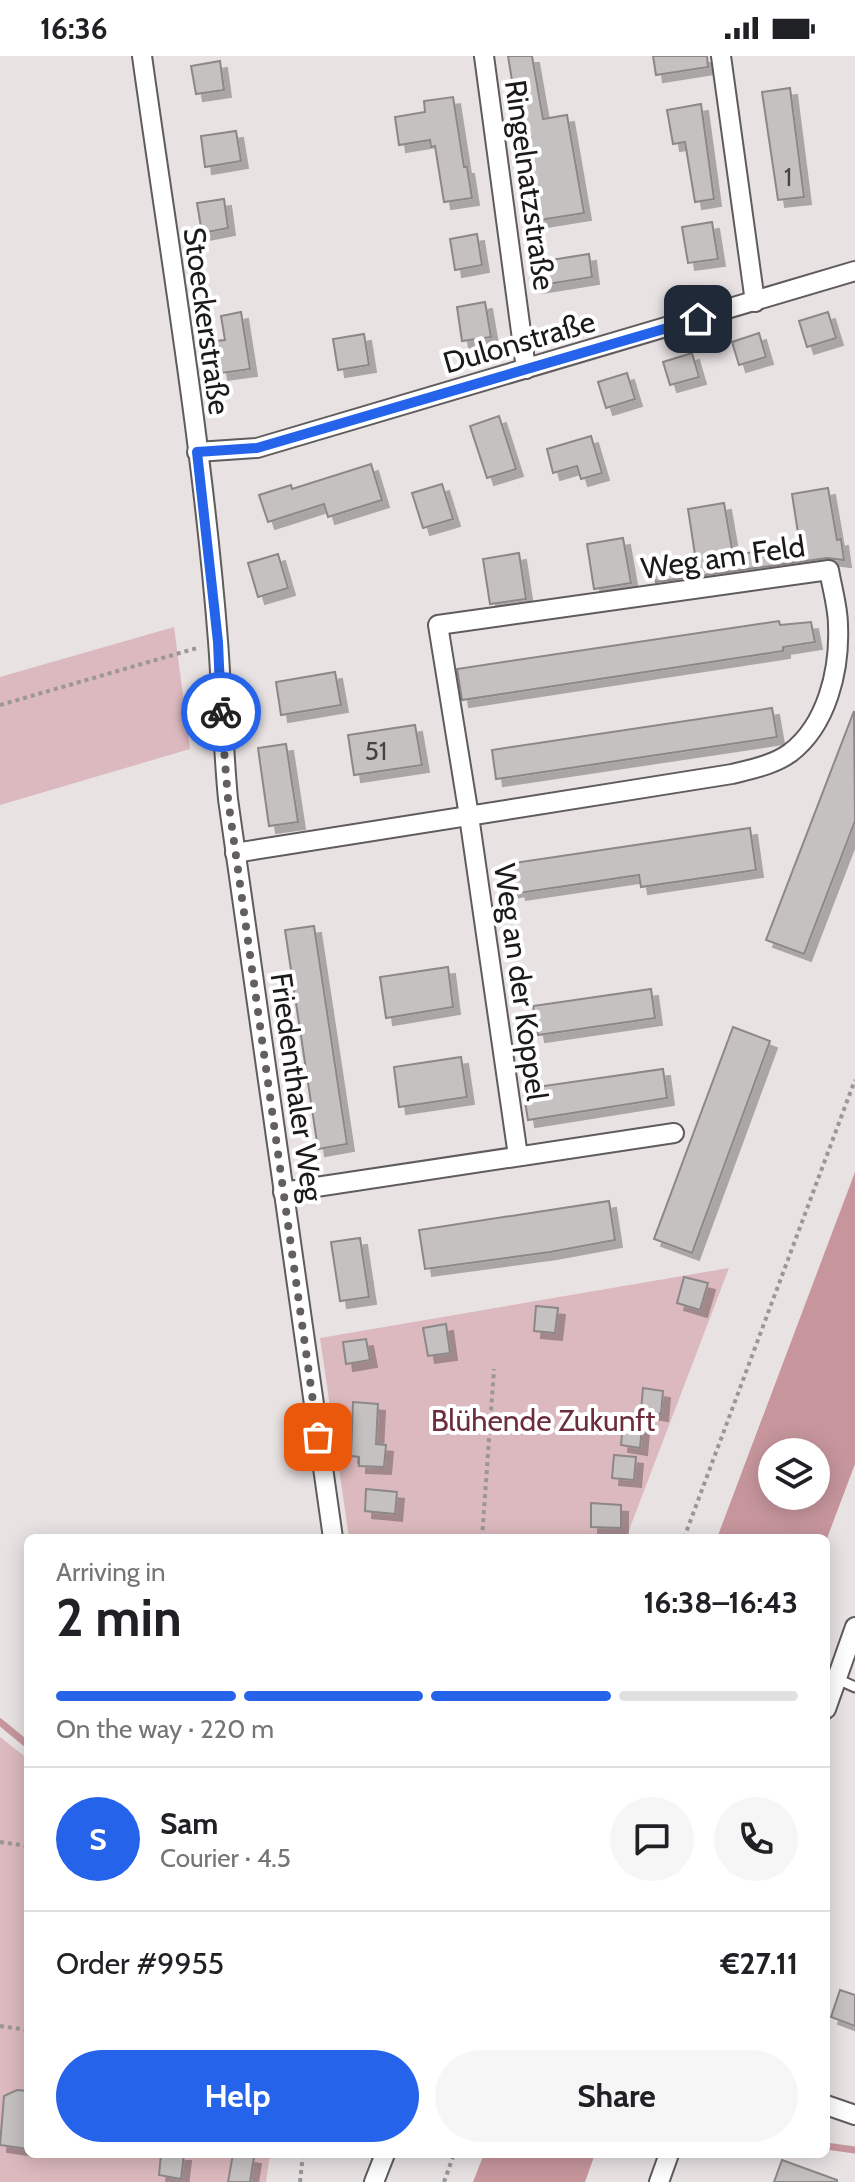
<!DOCTYPE html>
<meta charset="utf-8">
<style>
:root{--surface:#fff;--page:#f6f6f6;--text:#202124;--muted:#757577;--line:#e0e0e0;--accent:#2563eb}
body{margin:0;font-family:Cabin,sans-serif;background:var(--page);color:var(--text);height:100vh;display:flex;flex-direction:column;font-size:30px;white-space:nowrap}
*{box-sizing:border-box;margin:0}
p{font-size:26px;color:var(--muted)}
.icon{flex:none;width:44px;height:44px;fill:none;stroke:currentColor;stroke-width:2;stroke-linecap:round;stroke-linejoin:round}
.map{position:relative;flex:1;overflow:hidden}
.side{position:absolute;left:24px;top:1478px;width:806px;height:624px;display:flex;flex-direction:column;background:var(--surface);border-radius:12px;box-shadow:0 4px 20px #0003}
.side>*{flex:none}
.controls{position:absolute;left:758px;top:1382px;display:grid;gap:16px}
.controls a{display:grid;place-items:center;width:72px;height:72px;border-radius:50%;background:var(--surface);box-shadow:0 4px 20px #0003;font-size:40px}
.pin{position:absolute;display:grid;place-items:center;width:68px;height:68px;color:#fff;margin:-34px;border-radius:16px;box-shadow:0 4px 12px #0006}
.courier{position:absolute;display:grid;place-items:center;width:80px;height:80px;margin:-40px;border:6px solid #2563eb;border-radius:50%;background:#fff;color:#222;box-shadow:0 2px 10px #0007}
.overview em{font-style:normal;font-weight:800}
.overview div{display:flex;flex-direction:column-reverse}
.overview{display:flex;align-items:center;justify-content:space-between;height:136px;padding:0 32px}
h1{font-size:52px;font-weight:800;line-height:60px}
.bar{display:grid;grid-template-columns:repeat(4,1fr);gap:12px 8px;align-content:center;height:96px;padding:0 32px}
.bar i{height:10px;border-radius:6px;background:var(--line)}
.bar .current{background:var(--accent)}
.bar p{grid-column:span 4}
.line{display:flex;align-items:center;gap:20px;padding:0 32px;border-top:2px solid var(--line)}
.line div{flex:1}
.round{display:grid;place-items:center;flex:none;width:84px;height:84px;border-radius:42px;background:var(--page)}
.primary-button{display:flex;gap:16px;margin-top:auto;padding:16px 32px}
.primary-button a{flex:1;height:92px;border-radius:48px;background:var(--accent);color:#fff;font-size:32px;font-weight:800;line-height:92px;text-align:center}
.primary-button a+a{background:var(--page);color:var(--text)}
.status{display:flex;justify-content:space-between;align-items:center;height:56px;padding:0 40px;background:var(--surface);direction:ltr}
.status svg{height:22px;fill:currentColor}
.map>svg:first-child{display:block}
</style>
<div class="status"><b>16:36</b><svg viewBox="0 0 49 12"><path d="M0 12V9h3v3zM5 12V6h3v6zM10 12V3h3v9zM15 12V0h3v12zM26 1h20v11H26zM47 4h2v5h-2z"/></svg></div>
<div class="map">
<svg width="855" height="2126" viewBox="0 0 855 2126">
<defs>
<filter id="shadow"><feDropShadow dx="7" dy="7" stdDeviation="0" flood-color="#0004"/></filter>
</defs>
<rect width="100%" height="100%" fill="#e8e2e3"/>
<!-- green -->
<g fill="#dcb9be">
<path d="M 174,571 L 190,693 L 0,749 L 0,621 Z"/>
<path d="M 729,1212 L 626,1482 L 349,1482 L 320,1282 Z"/>
<path d="M 0,1681 L 28,1703 L 28,2098 L 270,2098 L 266,2126 L 0,2126 Z"/>
</g>
<!-- water -->
<g fill="#c7969d" fill-rule="evenodd">
<path d="M 855,1116 L 855,1408 L 826,1485 L 826,1482 L 717,1482 ZM 772,1396 L 816,1396 L 816,1440 L 772,1440 Z"/>
<path d="M 484,2098 L 595,2098 L 585,2126 L 473,2126 Z"/>
</g>
<g fill="none" stroke-linecap="round" stroke-linejoin="round">
<!-- stream -->
<g stroke="#c7969d" stroke-width="7">
<path d="M 0,1666 L 28,1689"/>
<path d="M 826,2090 L 855,2094"/>
</g>
</g>
<!-- building -->
<g fill="#c6c1c1" stroke="#8d8888" stroke-width="2" filter="url(#shadow)">
<path d="M 508,0 L 532,0 L 543,63 L 567,59 L 584,157 L 527,166 L 522,136 L 525,135 L 514,67 L 519,67 Z"/>
<path d="M 653,0 L 707,0 L 708,11 L 656,19 Z"/>
<path d="M 220,5 L 224,34 L 196,38 L 191,10 Z"/>
<path d="M 790,32 L 804,141 L 778,144 L 762,36 Z"/>
<path d="M 453,41 L 464,111 L 467,111 L 472,142 L 444,146 L 435,90 L 431,91 L 430,84 L 399,89 L 395,61 L 425,56 L 424,45 Z"/>
<path d="M 701,48 L 714,143 L 695,146 L 685,86 L 673,88 L 667,54 Z"/>
<path d="M 236,75 L 241,105 L 205,111 L 201,80 Z"/>
<path d="M 224,143 L 228,172 L 202,177 L 197,147 Z"/>
<path d="M 712,166 L 718,203 L 688,207 L 682,171 Z"/>
<path d="M 477,178 L 482,209 L 455,214 L 450,183 Z"/>
<path d="M 589,198 L 592,221 L 535,230 L 532,207 Z"/>
<path d="M 485,246 L 491,281 L 462,285 L 457,251 Z"/>
<path d="M 241,256 L 250,313 L 221,317 L 216,285 L 225,284 L 221,260 Z"/>
<path d="M 828,256 L 836,282 L 807,291 L 799,265 Z"/>
<path d="M 759,277 L 766,301 L 739,309 L 732,286 Z"/>
<path d="M 364,278 L 369,309 L 338,314 L 333,283 Z"/>
<path d="M 692,297 L 699,321 L 670,329 L 663,306 Z"/>
<path d="M 627,317 L 635,343 L 606,352 L 598,326 Z"/>
<path d="M 499,360 L 516,413 L 487,422 L 470,370 Z"/>
<path d="M 591,380 L 602,417 L 581,423 L 577,410 L 553,417 L 547,393 Z"/>
<path d="M 371,408 L 382,444 L 328,461 L 324,448 L 268,466 L 259,439 L 291,429 L 292,433 Z"/>
<path d="M 442,428 L 453,463 L 423,472 L 412,437 Z"/>
<path d="M 828,432 L 837,484 L 841,483 L 844,504 L 827,502 L 656,526 L 653,511 L 696,505 L 688,453 L 724,447 L 733,499 L 800,490 L 792,438 Z"/>
<path d="M 623,482 L 631,527 L 594,533 L 587,488 Z"/>
<path d="M 519,497 L 526,543 L 490,548 L 483,503 Z"/>
<path d="M 278,498 L 288,532 L 258,541 L 248,507 Z"/>
<path d="M 779,565 L 780,569 L 811,566 L 815,586 L 783,591 L 783,595 L 763,598 L 462,644 L 457,613 Z"/>
<path d="M 335,616 L 341,649 L 281,659 L 276,626 Z"/>
<path d="M 772,652 L 777,681 L 496,723 L 492,694 Z"/>
<path d="M 854,655 L 855,765 L 804,898 L 766,884 Z"/>
<path d="M 415,669 L 422,709 L 354,719 L 348,679 Z"/>
<path d="M 286,688 L 298,766 L 269,770 L 258,692 Z"/>
<path d="M 750,772 L 756,814 L 641,831 L 639,819 L 519,837 L 518,833 L 508,835 L 505,814 L 515,812 L 514,807 Z"/>
<path d="M 314,870 L 347,1088 L 318,1093 L 285,874 Z"/>
<path d="M 448,911 L 453,951 L 386,962 L 380,921 Z"/>
<path d="M 651,933 L 655,962 L 538,979 L 533,950 Z"/>
<path d="M 733,971 L 770,985 L 692,1197 L 654,1183 Z"/>
<path d="M 461,1001 L 467,1041 L 399,1051 L 394,1011 Z"/>
<path d="M 663,1013 L 667,1042 L 528,1064 L 523,1033 Z"/>
<path d="M 609,1145 L 615,1184 L 550,1196 L 425,1213 L 419,1174 Z"/>
<path d="M 360,1182 L 369,1241 L 340,1245 L 331,1186 Z"/>
<path d="M 684,1221 L 708,1227 L 700,1254 L 677,1247 Z"/>
<path d="M 536,1250 L 558,1252 L 555,1277 L 534,1275 Z"/>
<path d="M 446,1268 L 450,1297 L 428,1300 L 423,1272 Z"/>
<path d="M 366,1283 L 370,1304 L 346,1308 L 343,1286 Z"/>
<path d="M 643,1332 L 663,1335 L 661,1358 L 641,1355 Z"/>
<path d="M 353,1346 L 378,1348 L 376,1388 L 386,1389 L 384,1411 L 359,1410 L 359,1401 L 351,1400 Z"/>
<path d="M 623,1367 L 642,1370 L 640,1392 L 621,1389 Z"/>
<path d="M 614,1399 L 636,1401 L 634,1424 L 612,1422 Z"/>
<path d="M 366,1433 L 397,1436 L 395,1458 L 365,1455 Z"/>
<path d="M 591,1447 L 621,1449 L 621,1472 L 591,1471 Z"/>
<path d="M 840,1934 L 855,1939 L 855,1970 L 831,1961 Z"/>
<path d="M 17,2034 L 28,2035 L 28,2093 L 0,2089 L 4,2040 Z"/>
<path d="M 161,2098 L 184,2098 L 181,2123 L 159,2119 Z"/>
<path d="M 233,2098 L 254,2101 L 250,2126 L 228,2126 Z"/>
<path d="M 782,2104 L 837,2124 L 837,2126 L 774,2126 Z"/>
</g>
<g fill="none" stroke-linecap="round" stroke-linejoin="round">
<!-- lane casing -->
<g stroke="#605b5c" stroke-width="13">
<path id="lane" d="M 837,1623 L 855,1631"/>
</g>
<!-- street casing -->
<g stroke="#605b5c" stroke-width="22">
<g id="street">
<path d="M 142,0 C 169,194 203,391 218,585 C 222,638 223,691 228,743 L 333,1482"/>
<path d="M 484,0 L 526,313"/>
<path d="M 721,0 L 755,246"/>
<path d="M 197,396 L 257,392 L 855,215"/>
<path d="M 235,797 L 732,718 C 752,713 773,709 790,697 C 827,669 840,614 838,569 C 838,551 832,532 829,514 L 438,569 L 469,760 L 518,1100"/>
<path d="M 283,1136 L 674,1077"/>
<path d="M 826,1653 L 855,1571"/>
<path d="M 826,2049 L 855,2059"/>
<path d="M 374,2126 L 385,2098"/>
<path d="M 659,2126 L 669,2098"/>
</g>
</g>
<!-- path -->
<g stroke="#9b9697" stroke-width="4" stroke-dasharray="4 4" stroke-linecap="butt">
<path d="M 0,649 L 197,592"/>
<path d="M 482,1482 L 494,1313"/>
<path d="M 684,1482 L 855,1024"/>
<path d="M 0,1786 L 28,1790"/>
<path d="M 0,1970 L 28,1974"/>
<path d="M 300,2126 L 303,2098"/>
<path d="M 444,2126 L 454,2098"/>
</g>
<!-- lane -->
<use href="#lane" stroke="#fff" stroke-width="9"/>
<!-- street -->
<use href="#street" stroke="#fff" stroke-width="18"/>
</g>
<g fill="none" stroke-linecap="round" stroke-linejoin="round">
<!-- done -->
<path stroke="#635f60" stroke-width="8" stroke-dasharray="0 14.4" d="M 221,656 L 228,743 L 318,1381"/>
<!-- route -->
<path stroke="#2563eb" stroke-width="10" d="M 221,656 L 218,586 L 197,396 L 257,392 L 698,263"/>
</g>
<g text-anchor="middle" dominant-baseline="central" stroke-width="8" stroke-linejoin="round" paint-order="stroke">
<!-- number labels -->
<g font-size="26" fill="#464343">
<text x="788" y="121">1</text>
<text x="376" y="695">51</text>
</g>
<!-- street labels -->
<g font-size="30" fill="#1b1919" stroke="#fff">
<text transform="translate(530 129) rotate(82)">Ringelnatzstraße</text>
<text transform="translate(207 265) rotate(82)">Stoeckerstraße</text>
<text transform="translate(519 286) rotate(-16)">Dulonstraße</text>
<text transform="translate(723 501) rotate(-8)">Weg am Feld</text>
<text transform="translate(521 926) rotate(82)">Weg an der Koppel</text>
<text transform="translate(297 1031) rotate(82)">Friedenthaler Weg</text>
</g>
<!-- park labels -->
<g font-size="30" fill="#6d2e3b" stroke="#fff">
<text x="543" y="1364">Blühende Zukunft</text>
</g>
</g>
</svg>
<div class="controls">
<a><svg class="icon" aria-label="layers" viewBox="0 0 24 24"><path d="M12 4l9 5-9 5-9-5zM3 14l9 5 9-5"/></svg></a>
</div>
<div class="pin" style="left:318px;top:1381px;background:#ea580c"><svg class="icon" aria-label="bag" viewBox="0 0 24 24"><path d="M5 8h14l-1 12H6zM9 8a3 3 0 0 1 6 0"/></svg></div>
<div class="pin" style="left:698px;top:263px;background:#1f2937"><svg class="icon" aria-label="home" viewBox="0 0 24 24"><path d="M3 11l9-7 9 7M6 9v11h12V9"/></svg></div>
<div class="courier" style="left:221px;top:656px"><svg class="icon" aria-label="bike" viewBox="0 0 24 24"><circle cx="6" cy="16" r="4"/><circle cx="18" cy="16" r="4"/><path d="M6 16l4-8h5l3 8M10 8l3 8H6M13 5h3"/></svg></div>
<section class="side">
<div class="overview"><div><h1>2 min</h1><p>Arriving in</p></div><em>16:38–16:43</em></div>
<div class="bar"><i class="current"></i><i class="current"></i><i class="current"></i><i></i><p>On the way · 220 m</p></div>
<div class="line" style="height:144px"><b class="round" style="background:var(--accent);color:#fff">S</b><div><b>Sam</b><p>Courier · 4.5</p></div><a class="round"><svg class="icon" aria-label="chat" viewBox="0 0 24 24"><path d="M4 5h16v11H9l-5 4z"/></svg></a><a class="round"><svg class="icon" aria-label="phone" viewBox="0 0 24 24"><path d="M5 4h4l2 5-3 2q2 4 5 5l2-3 5 2v4C11 20 4 13 5 4z"/></svg></a></div>
<div class="line" style="height:104px"><div>Order #9955</div><b>€27.11</b></div>
<div class="primary-button"><a>Help</a><a>Share</a></div>
</section>
</div>
